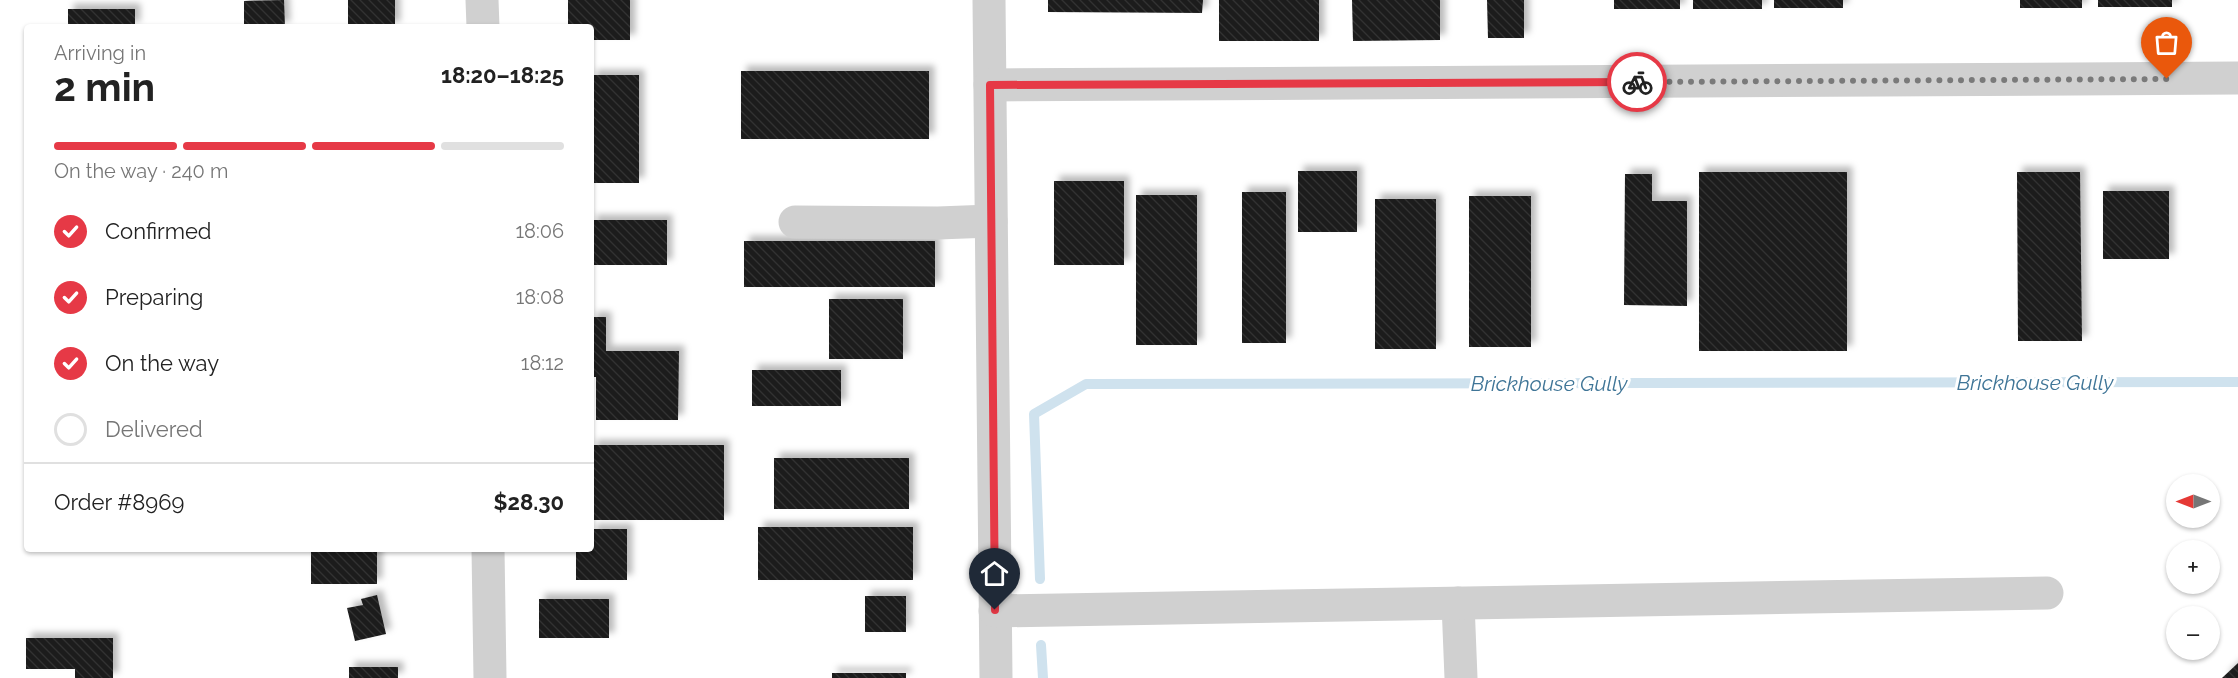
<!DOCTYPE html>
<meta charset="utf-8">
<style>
:root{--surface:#fff;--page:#f2f2f2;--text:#222;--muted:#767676;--line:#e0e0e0;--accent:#e63946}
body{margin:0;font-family:Raleway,sans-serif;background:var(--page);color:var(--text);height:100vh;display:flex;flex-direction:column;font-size:22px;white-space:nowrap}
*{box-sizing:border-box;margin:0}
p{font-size:20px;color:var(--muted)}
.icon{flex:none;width:33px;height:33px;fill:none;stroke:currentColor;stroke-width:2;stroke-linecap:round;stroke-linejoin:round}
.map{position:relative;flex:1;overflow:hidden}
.details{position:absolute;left:24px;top:24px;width:570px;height:528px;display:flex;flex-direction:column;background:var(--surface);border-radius:6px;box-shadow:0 2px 4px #0004}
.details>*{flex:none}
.needle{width:39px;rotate:270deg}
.buttons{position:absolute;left:2166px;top:474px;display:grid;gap:12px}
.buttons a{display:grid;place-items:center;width:54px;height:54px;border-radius:50%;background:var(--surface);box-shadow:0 2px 4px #0004;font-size:30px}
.pin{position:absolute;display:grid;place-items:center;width:51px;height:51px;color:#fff;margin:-62px -26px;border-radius:50% 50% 50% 0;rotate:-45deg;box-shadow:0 0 6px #0007}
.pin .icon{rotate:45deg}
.courier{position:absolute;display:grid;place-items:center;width:60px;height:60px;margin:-30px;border:4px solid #e63946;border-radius:50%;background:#fff;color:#222;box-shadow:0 2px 8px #0007}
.head em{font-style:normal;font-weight:700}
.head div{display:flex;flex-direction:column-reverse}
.head{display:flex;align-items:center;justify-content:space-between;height:102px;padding:0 30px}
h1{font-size:39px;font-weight:700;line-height:45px}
.bar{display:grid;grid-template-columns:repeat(4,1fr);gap:9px 6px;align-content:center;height:72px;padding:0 30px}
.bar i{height:8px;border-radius:4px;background:var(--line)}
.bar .selected{background:var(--accent)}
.bar p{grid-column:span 4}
.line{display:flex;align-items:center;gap:15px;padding:0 30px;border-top:2px solid var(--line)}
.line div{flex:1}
ol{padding:0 30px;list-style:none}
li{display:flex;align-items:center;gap:18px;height:66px}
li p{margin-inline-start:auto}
li .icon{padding:6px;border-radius:50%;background:var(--accent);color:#fff;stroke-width:4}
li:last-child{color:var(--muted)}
li i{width:33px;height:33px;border:3px solid var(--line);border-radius:50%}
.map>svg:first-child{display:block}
</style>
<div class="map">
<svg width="2238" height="678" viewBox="0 0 2238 678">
<defs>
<pattern id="building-back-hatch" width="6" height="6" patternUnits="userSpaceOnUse" patternTransform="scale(1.5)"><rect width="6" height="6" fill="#1a1a1a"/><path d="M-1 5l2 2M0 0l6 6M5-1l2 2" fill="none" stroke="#333"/></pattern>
<filter id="shadow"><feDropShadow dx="5.5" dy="-5.5" stdDeviation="3" flood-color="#0004"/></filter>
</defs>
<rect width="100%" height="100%" fill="#fff"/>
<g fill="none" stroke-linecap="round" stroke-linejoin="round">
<!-- stream -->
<g stroke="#cfe2ee" stroke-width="10">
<path d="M 1040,579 L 1034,414 L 1086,384 L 2238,382"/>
<path d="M 1041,645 L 1043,678"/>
</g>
</g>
<!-- building -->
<g fill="url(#building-back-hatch)" filter="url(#shadow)">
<path d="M 284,0 L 285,27 L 244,27 L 244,1 Z"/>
<rect x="348" y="0" width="47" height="27"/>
<path d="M 568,0 L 630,0 L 630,40 L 591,40 L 591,27 L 568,27 Z"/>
<path d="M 1048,0 L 1203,0 L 1202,13 L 1048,12 Z"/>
<rect x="1219" y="0" width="100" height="41"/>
<path d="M 1352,0 L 1440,0 L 1440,40 L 1353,41 Z"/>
<path d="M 1487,0 L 1524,0 L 1524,38 L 1488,38 Z"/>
<rect x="1614" y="0" width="66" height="9"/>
<rect x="1693" y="0" width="69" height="9"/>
<rect x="1774" y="0" width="69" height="8"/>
<rect x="2020" y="0" width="62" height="8"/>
<rect x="2098" y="0" width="74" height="7"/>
<rect x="68" y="9" width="67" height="18"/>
<rect x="741" y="71" width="188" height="68"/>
<rect x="591" y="75" width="48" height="108"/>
<rect x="1298" y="171" width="59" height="61"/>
<rect x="1699" y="172" width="148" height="179"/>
<path d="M 2017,172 L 2080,172 L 2082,341 L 2018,341 Z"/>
<path d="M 1625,174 L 1652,174 L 1652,201 L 1687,201 L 1687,306 L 1624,305 Z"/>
<rect x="1054" y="181" width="70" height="84"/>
<rect x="2103" y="191" width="66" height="68"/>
<rect x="1242" y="192" width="44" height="151"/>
<rect x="1136" y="195" width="61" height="150"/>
<rect x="1469" y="196" width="62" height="151"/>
<rect x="1375" y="199" width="61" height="150"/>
<rect x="591" y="220" width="76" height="45"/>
<rect x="744" y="241" width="191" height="46"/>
<rect x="829" y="299" width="74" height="60"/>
<path d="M 591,317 L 606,317 L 606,351 L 679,351 L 678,420 L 596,420 L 596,377 L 591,377 Z"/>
<rect x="752" y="370" width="89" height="36"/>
<rect x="591" y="445" width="133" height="75"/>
<rect x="774" y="458" width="135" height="51"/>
<rect x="758" y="527" width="155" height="53"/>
<path d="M 591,529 L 627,529 L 627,580 L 576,580 L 576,549 L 591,549 Z"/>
<rect x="311" y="549" width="66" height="35"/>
<path d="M 377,595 L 386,634 L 355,641 L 347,608 L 363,605 L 361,599 Z"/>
<rect x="865" y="596" width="41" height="36"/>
<rect x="539" y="599" width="70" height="39"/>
<path d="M 26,638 L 113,638 L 113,678 L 75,678 L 75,669 L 26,669 Z"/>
<path d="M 2238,663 L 2238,678 L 2222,678 Z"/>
<rect x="349" y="667" width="49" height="11"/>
<rect x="832" y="673" width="74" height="5"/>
</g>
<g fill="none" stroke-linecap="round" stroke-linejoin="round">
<!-- minor -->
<g stroke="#d0d0d0" stroke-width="33">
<path d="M 482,0 L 483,27"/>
<path d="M 989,0 L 996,678"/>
<path d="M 990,85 L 2238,78"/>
<path d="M 795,222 L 938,223 L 991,221"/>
<path d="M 488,549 L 490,678"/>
<path d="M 1458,603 L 1461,678"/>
<path d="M 995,611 L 2047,593"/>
</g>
</g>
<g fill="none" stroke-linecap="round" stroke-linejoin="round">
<!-- done -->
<path stroke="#7a7a7a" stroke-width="6" stroke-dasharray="0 10.8" d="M 1637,82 L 2167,79"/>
<!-- route -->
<path stroke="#e63946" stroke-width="8" d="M 995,610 L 990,85 L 1637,82"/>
</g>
<g text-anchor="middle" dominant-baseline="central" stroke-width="6" stroke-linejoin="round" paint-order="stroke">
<!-- water labels -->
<g font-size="21" font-style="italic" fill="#3f7597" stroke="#fff">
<text x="2035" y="382">Brickhouse Gully</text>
<text x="1549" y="383">Brickhouse Gully</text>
</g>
</g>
</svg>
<div class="buttons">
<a><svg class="needle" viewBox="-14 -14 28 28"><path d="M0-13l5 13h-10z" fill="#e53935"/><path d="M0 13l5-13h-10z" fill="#767676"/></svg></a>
<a>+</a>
<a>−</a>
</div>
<div class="pin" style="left:2167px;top:79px;background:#ea580c"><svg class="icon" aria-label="bag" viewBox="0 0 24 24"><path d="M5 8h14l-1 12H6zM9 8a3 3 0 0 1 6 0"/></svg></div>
<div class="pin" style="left:995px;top:610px;background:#1f2937"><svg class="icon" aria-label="home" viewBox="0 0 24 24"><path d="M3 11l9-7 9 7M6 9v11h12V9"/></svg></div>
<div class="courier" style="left:1637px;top:82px"><svg class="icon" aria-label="bike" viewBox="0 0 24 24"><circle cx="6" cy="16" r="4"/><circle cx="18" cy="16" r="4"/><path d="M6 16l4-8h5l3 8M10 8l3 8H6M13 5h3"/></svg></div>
<section class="details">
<div class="head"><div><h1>2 min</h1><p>Arriving in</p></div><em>18:20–18:25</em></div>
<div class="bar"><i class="selected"></i><i class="selected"></i><i class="selected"></i><i></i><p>On the way · 240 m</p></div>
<ol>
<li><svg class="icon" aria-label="check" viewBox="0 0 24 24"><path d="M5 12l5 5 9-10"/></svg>Confirmed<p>18:06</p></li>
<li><svg class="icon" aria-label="check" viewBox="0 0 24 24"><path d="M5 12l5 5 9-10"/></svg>Preparing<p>18:08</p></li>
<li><svg class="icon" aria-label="check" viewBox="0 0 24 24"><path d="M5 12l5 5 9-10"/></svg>On the way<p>18:12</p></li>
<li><i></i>Delivered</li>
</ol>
<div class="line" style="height:78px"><div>Order #8969</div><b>$28.30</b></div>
</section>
</div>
